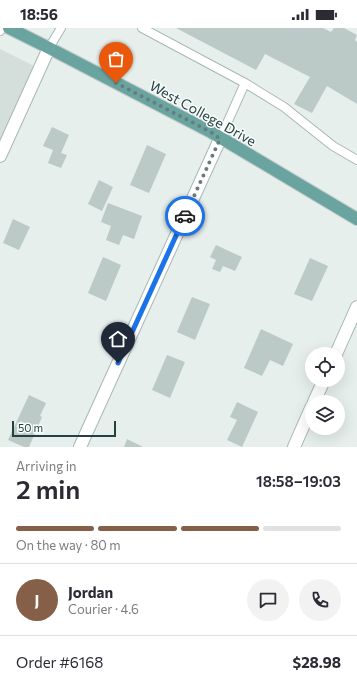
<!DOCTYPE html>
<meta charset="utf-8">
<style>
:root{--surface:#fff;--page:#f2f2f3;--text:#2b2b33;--muted:#7c7c81;--line:#e1e1e2;--accent:#855f47}
body{margin:0;font-family:Commissioner,sans-serif;background:var(--page);color:var(--text);height:100vh;display:flex;flex-direction:column;font-size:15px;white-space:nowrap}
*{box-sizing:border-box;margin:0}
p{font-size:13px;color:var(--muted)}
.icon{flex:none;width:22px;height:22px;fill:none;stroke:currentColor;stroke-width:2;stroke-linecap:round;stroke-linejoin:round}
.map{position:relative;height:419px;overflow:hidden}
.panel{display:flex;flex-direction:column;background:var(--surface);flex:1}
.panel>*{flex:none}
.tools{position:absolute;left:305px;top:319px;display:grid;gap:8px}
.tools a{display:grid;place-items:center;width:40px;height:40px;border-radius:50%;background:var(--surface);box-shadow:0 4px 16px #0002;font-size:20px}
.scale{position:absolute;left:12px;bottom:10px;width:104px;box-sizing:border-box;padding-left:4px;border:2px solid #24413f;border-top:0;font-size:11px;line-height:14px;white-space:nowrap;color:#24413f;-webkit-text-stroke:3px #f7fbf9;paint-order:stroke}
.pin{position:absolute;display:grid;place-items:center;width:34px;height:34px;color:#fff;margin:-41px -17px;border-radius:50% 50% 50% 0;rotate:-45deg;box-shadow:0 0 4px #0007}
.pin .icon{rotate:45deg}
.courier{position:absolute;display:grid;place-items:center;width:40px;height:40px;margin:-20px;border:3px solid #1a73e8;border-radius:50%;background:#fff;color:#222;box-shadow:0 1px 5px #0007}
.summary em{font-style:normal;font-weight:600}
.summary div{display:flex;flex-direction:column-reverse}
.summary{display:flex;align-items:center;justify-content:space-between;height:68px;padding:0 16px}
h1{font-size:26px;font-weight:600;line-height:30px}
.bar{display:grid;grid-template-columns:repeat(4,1fr);gap:6px 4px;align-content:center;height:48px;padding:0 16px}
.bar i{height:5px;border-radius:3px;background:var(--line)}
.bar .current{background:var(--accent)}
.bar p{grid-column:span 4}
.line{display:flex;align-items:center;gap:10px;padding:0 16px;border-top:1px solid var(--line)}
.line div{flex:1}
.round{display:grid;place-items:center;flex:none;width:42px;height:42px;border-radius:21px;background:var(--page)}
.status{display:flex;justify-content:space-between;align-items:center;height:28px;padding:0 20px;background:var(--surface);direction:ltr}
.status svg{height:11px;fill:currentColor}
.map>svg:first-child{display:block}
</style>
<div class="status"><b>18:56</b><svg viewBox="0 0 49 12"><path d="M0 12V9h3v3zM5 12V6h3v6zM10 12V3h3v9zM15 12V0h3v12zM26 1h20v11H26zM47 4h2v5h-2z"/></svg></div>
<div class="map">
<svg width="357" height="419" viewBox="0 0 357 419">
<rect width="100%" height="100%" fill="#e6efec"/>
<!-- built -->
<path fill="#d4dfdc" d="M 0,21 L 34,38 L 0,112 Z"/>
<!-- building -->
<g fill="#bbcac6">
<path d="M 176,0 L 323,0 L 331,4 L 334,0 L 344,0 L 357,7 L 355,12 L 357,14 L 357,76 L 327,58 L 312,85 L 294,76 L 310,49 L 265,26 L 256,42 Z"/>
<path d="M 52,99 L 69,107 L 61,125 L 67,127 L 61,140 L 48,135 L 53,122 L 43,118 Z"/>
<path d="M 147,117 L 166,126 L 149,165 L 130,157 Z"/>
<path d="M 99,152 L 113,159 L 102,183 L 88,176 Z"/>
<path d="M 108,175 L 142,188 L 134,211 L 123,207 L 119,217 L 106,212 L 111,198 L 101,194 Z"/>
<path d="M 13,191 L 30,199 L 19,222 L 3,215 Z"/>
<path d="M 216,217 L 242,229 L 235,243 L 223,238 L 220,244 L 212,241 L 216,232 L 210,229 Z"/>
<path d="M 103,229 L 121,237 L 106,273 L 88,265 Z"/>
<path d="M 310,230 L 328,238 L 312,273 L 294,266 Z"/>
<path d="M 192,269 L 210,276 L 195,312 L 177,304 Z"/>
<path d="M 261,301 L 293,316 L 283,338 L 270,332 L 262,348 L 244,340 Z"/>
<path d="M 167,327 L 185,334 L 170,370 L 152,362 Z"/>
<path d="M 29,367 L 46,375 L 40,388 L 42,389 L 29,419 L 24,419 L 8,412 Z"/>
<path d="M 237,374 L 258,384 L 242,419 L 227,412 L 237,392 L 230,389 Z"/>
<path d="M 127,411 L 143,419 L 124,419 Z"/>
</g>
<g fill="none" stroke-linecap="round" stroke-linejoin="round">
<!-- service casing -->
<g stroke="#a8b7b5" stroke-width="10">
<g id="service">
<path d="M 142,0 L 245,55 L 220,111"/>
<path d="M 0,3 L 2,0"/>
<path d="M 49,20 L 61,0"/>
<path d="M 245,55 L 284,79 L 333,118 L 357,132"/>
</g>
</g>
<!-- minor casing -->
<g stroke="#a8b7b5" stroke-width="14">
<g id="minor">
<path d="M 0,128 L 49,20"/>
<path d="M 336,326 L 357,279"/>
<path d="M 314,374 L 324,352"/>
<path d="M 80,419 L 220,111"/>
<path d="M 294,419 L 312,378"/>
</g>
</g>
<!-- primary casing -->
<g stroke="#c2cac9" stroke-width="14">
<path id="primary" d="M 9,0 L 49,20 L 211,104 L 357,191"/>
</g>
<!-- service -->
<use href="#service" stroke="#fff" stroke-width="8"/>
<!-- minor -->
<use href="#minor" stroke="#fff" stroke-width="12"/>
<!-- primary -->
<use href="#primary" stroke="#6aa4a0" stroke-width="12"/>
</g>
<g fill="none" stroke-linecap="round" stroke-linejoin="round">
<!-- done -->
<path stroke="#687e7c" stroke-width="4" stroke-dasharray="0 7.2" d="M 116,55 L 211,104 L 220,111 L 185,188"/>
<!-- route -->
<path stroke="#1a73e8" stroke-width="5" d="M 118,335 L 185,188"/>
</g>
<g text-anchor="middle" dominant-baseline="central" stroke-width="3" stroke-linejoin="round" paint-order="stroke">
<!-- street labels -->
<g font-size="14" fill="#24413f" stroke="#f7fbf9">
<text transform="translate(203 85) rotate(29)">West College Drive</text>
</g>
</g>
</svg>
<div class="tools">
<a><svg class="icon" aria-label="locate" viewBox="0 0 24 24"><circle cx="12" cy="12" r="6"/><path d="M12 2v4M12 18v4M2 12h4M18 12h4"/></svg></a>
<a><svg class="icon" aria-label="layers" viewBox="0 0 24 24"><path d="M12 4l9 5-9 5-9-5zM3 14l9 5 9-5"/></svg></a>
</div>
<div class="scale">50 m</div>
<div class="pin" style="left:116px;top:55px;background:#ea580c"><svg class="icon" aria-label="bag" viewBox="0 0 24 24"><path d="M5 8h14l-1 12H6zM9 8a3 3 0 0 1 6 0"/></svg></div>
<div class="pin" style="left:118px;top:335px;background:#1f2937"><svg class="icon" aria-label="home" viewBox="0 0 24 24"><path d="M3 11l9-7 9 7M6 9v11h12V9"/></svg></div>
<div class="courier" style="left:185px;top:188px"><svg class="icon" aria-label="car" viewBox="0 0 24 24"><path d="M5 17H2v-5l4-1 3-4h7l3 4 3 1v5h-3M9 17h6M6 11h13"/><circle cx="7" cy="17" r="2"/><circle cx="17" cy="17" r="2"/></svg></div>
</div>
<section class="panel">
<div class="summary"><div><h1>2 min</h1><p>Arriving in</p></div><em>18:58–19:03</em></div>
<div class="bar"><i class="current"></i><i class="current"></i><i class="current"></i><i></i><p>On the way · 80 m</p></div>
<div class="line" style="height:72px"><b class="round" style="background:var(--accent);color:#fff">J</b><div><b>Jordan</b><p>Courier · 4.6</p></div><a class="round"><svg class="icon" aria-label="chat" viewBox="0 0 24 24"><path d="M4 5h16v11H9l-5 4z"/></svg></a><a class="round"><svg class="icon" aria-label="phone" viewBox="0 0 24 24"><path d="M5 4h4l2 5-3 2q2 4 5 5l2-3 5 2v4C11 20 4 13 5 4z"/></svg></a></div>
<div class="line" style="height:52px"><div>Order #6168</div><b>$28.98</b></div>
</section>
